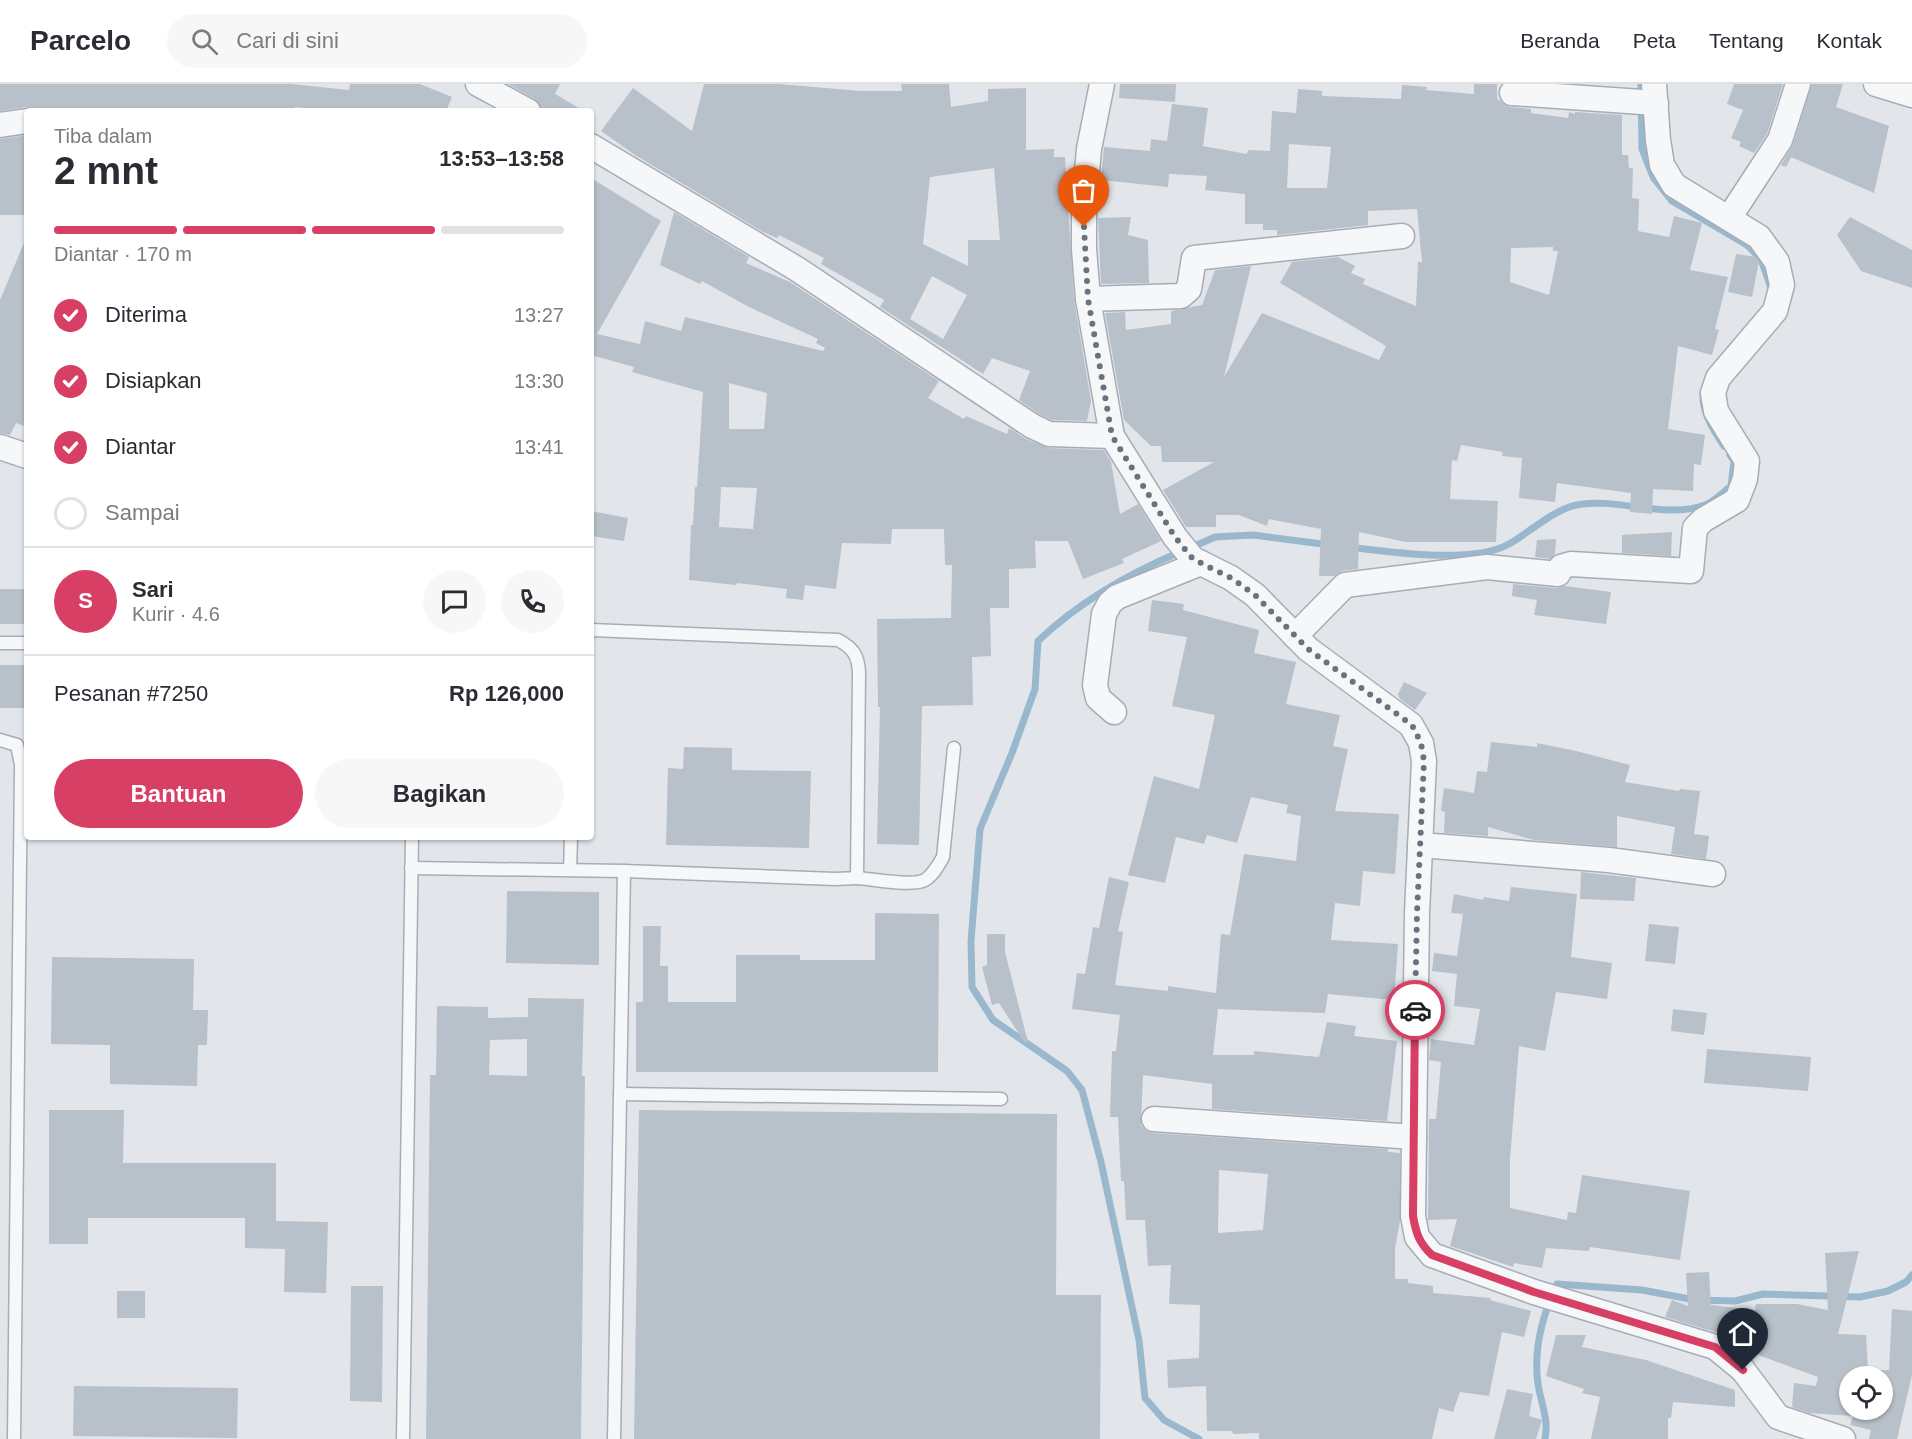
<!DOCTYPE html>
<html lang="id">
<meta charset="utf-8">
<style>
:root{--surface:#fff;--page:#f7f7f7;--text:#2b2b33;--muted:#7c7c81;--line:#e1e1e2;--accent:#d73f64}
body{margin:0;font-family:Arial,sans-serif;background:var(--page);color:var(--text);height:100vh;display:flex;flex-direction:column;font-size:22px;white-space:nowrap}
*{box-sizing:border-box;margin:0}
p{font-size:20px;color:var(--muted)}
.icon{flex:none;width:33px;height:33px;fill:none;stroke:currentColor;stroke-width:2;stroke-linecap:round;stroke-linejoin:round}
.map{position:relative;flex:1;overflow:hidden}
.drawer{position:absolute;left:24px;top:24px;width:570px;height:732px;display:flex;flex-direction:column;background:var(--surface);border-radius:6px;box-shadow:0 2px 4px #0004}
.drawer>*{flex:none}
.buttons{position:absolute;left:1839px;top:1282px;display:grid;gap:12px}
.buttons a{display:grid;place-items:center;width:54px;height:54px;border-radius:50%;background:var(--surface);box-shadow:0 2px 4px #0004;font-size:30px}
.pin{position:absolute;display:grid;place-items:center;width:51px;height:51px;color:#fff;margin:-62px -26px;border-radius:50% 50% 50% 0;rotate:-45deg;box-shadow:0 0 6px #0007}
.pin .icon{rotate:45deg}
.courier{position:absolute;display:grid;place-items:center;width:60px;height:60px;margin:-30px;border:4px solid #d73f64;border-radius:50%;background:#fff;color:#222;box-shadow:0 2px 8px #0007}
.headline em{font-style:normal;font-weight:700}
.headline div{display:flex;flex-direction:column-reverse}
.headline{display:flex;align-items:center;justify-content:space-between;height:102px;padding:0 30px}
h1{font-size:39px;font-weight:700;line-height:45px}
.bar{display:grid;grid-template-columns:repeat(4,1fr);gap:9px 6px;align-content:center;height:72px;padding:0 30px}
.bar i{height:8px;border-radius:4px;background:var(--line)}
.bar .on{background:var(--accent)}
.bar p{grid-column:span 4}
.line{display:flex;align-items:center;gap:15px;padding:0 30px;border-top:2px solid var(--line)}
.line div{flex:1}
.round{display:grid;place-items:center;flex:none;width:63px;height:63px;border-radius:32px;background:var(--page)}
ol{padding:0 30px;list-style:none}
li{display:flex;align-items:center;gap:18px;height:66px}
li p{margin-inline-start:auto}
li .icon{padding:6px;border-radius:50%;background:var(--accent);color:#fff;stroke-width:4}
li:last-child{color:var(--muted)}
li i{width:33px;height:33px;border:3px solid var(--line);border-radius:50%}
.primary-button{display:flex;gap:12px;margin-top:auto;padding:12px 30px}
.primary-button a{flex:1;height:69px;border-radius:36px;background:var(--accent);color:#fff;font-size:24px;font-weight:700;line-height:69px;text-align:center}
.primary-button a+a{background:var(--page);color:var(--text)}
header{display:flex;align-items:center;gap:36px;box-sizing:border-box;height:84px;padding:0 30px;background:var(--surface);border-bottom:2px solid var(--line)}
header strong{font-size:28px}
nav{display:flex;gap:33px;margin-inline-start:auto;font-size:21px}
.search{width:420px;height:54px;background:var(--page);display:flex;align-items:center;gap:15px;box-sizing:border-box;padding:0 21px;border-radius:33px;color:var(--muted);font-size:22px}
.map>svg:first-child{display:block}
</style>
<header>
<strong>Parcelo</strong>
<div class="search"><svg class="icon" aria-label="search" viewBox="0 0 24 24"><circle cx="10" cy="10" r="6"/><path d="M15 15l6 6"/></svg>Cari di sini</div>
<nav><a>Beranda</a><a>Peta</a><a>Tentang</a><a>Kontak</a></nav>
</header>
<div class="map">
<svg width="1912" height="1355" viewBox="0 0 1912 1355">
<rect width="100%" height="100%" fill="#e2e6eb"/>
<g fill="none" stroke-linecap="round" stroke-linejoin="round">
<!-- stream -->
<g stroke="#9ab8cd" stroke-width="7">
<path d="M 1641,0 L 1642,65 L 1653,93 L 1672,117 L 1747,161 L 1761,175 L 1771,204"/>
<path d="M 1703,310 C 1702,329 1714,347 1724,362"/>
<path d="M 1349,463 C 1390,468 1470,480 1507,461 C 1530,449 1556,422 1583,420 C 1622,415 1666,435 1705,421 C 1714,418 1723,408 1731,402 L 1734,377 L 1730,371"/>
<path d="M 1190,464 L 1215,453 L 1253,451 L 1330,461"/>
<path d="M 1180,468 C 1130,489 1078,519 1038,557 L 1035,605 L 1012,669 L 980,745 L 971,857 L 972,903 L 993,936 L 1067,987 L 1082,1006 L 1101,1078 L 1139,1256 L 1145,1314 L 1164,1336 L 1199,1355"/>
<path d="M 1545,1355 C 1549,1335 1541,1320 1538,1300 C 1533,1265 1543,1230 1557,1200 L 1642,1206 L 1695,1216 L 1735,1217 L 1763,1210 L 1860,1213 L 1888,1207 L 1906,1198 L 1912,1191"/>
</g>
</g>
<!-- building -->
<g fill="#b8c0c9" fill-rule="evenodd">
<path d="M 0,0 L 291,0 L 349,6 L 350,0 L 420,0 L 452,13 L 446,27 L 334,27 L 295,23 L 295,27 L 37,27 L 26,23 L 0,27 Z"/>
<path d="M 508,0 L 560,0 L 555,10 L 584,27 L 543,27 L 535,15 Z"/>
<path d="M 704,0 L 779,0 L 861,7 L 902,7 L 901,0 L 949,0 L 951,23 L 988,17 L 988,5 L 1026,4 L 1026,66 L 1054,65 L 1054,73 L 1065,73 L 1074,216 L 1091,317 L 1087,337 L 1052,336 L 1039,330 L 1019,316 L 1030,287 L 992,274 L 983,290 L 880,223 L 884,216 L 821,180 L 824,174 L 779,151 L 777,154 L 763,148 L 635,71 L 601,47 L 633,4 L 692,47 ZM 994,84 L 1000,156 L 968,156 L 968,182 L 923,160 L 930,93 ZM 932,192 L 967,211 L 943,255 L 910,235 Z"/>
<path d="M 1120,0 L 1176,0 L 1175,18 L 1119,14 Z"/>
<path d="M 1474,0 L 1497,0 L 1497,15 L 1510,23 L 1531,25 L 1531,29 L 1568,34 L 1569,28 L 1575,30 L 1575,28 L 1622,31 L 1622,71 L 1628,71 L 1629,84 L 1633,84 L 1632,114 L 1639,115 L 1638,147 L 1669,153 L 1674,132 L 1702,139 L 1690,186 L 1728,193 L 1715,245 L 1719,246 L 1712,271 L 1678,262 L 1668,345 L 1705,351 L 1701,381 L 1694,380 L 1693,407 L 1653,405 L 1652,430 L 1630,428 L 1631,409 L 1557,399 L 1555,418 L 1519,414 L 1522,374 L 1502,372 L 1503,368 L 1461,361 L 1457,377 L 1452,376 L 1450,415 L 1498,417 L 1496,458 L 1406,458 L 1359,448 L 1358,485 L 1342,487 L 1334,492 L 1319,492 L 1321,445 L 1269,435 L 1267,442 L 1239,431 L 1216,431 L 1216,443 L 1186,443 L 1163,406 L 1214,378 L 1162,378 L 1161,362 L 1151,362 L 1124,336 L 1105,229 L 1125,228 L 1126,246 L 1171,240 L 1171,227 L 1202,221 L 1215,186 L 1251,182 L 1224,293 L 1262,229 L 1379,276 L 1386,262 L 1280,199 L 1292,178 L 1338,173 L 1355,182 L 1351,189 L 1365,195 L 1363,200 L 1416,222 L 1418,178 L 1422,178 L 1417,125 L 1368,127 L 1368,141 L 1277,151 L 1277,146 L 1263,146 L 1263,140 L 1245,140 L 1245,110 L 1205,106 L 1207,92 L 1169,90 L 1168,103 L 1101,96 L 1104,63 L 1150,67 L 1151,55 L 1167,57 L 1172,20 L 1208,24 L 1203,62 L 1247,70 L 1248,66 L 1270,67 L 1272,27 L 1296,29 L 1298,5 L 1322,7 L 1322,12 L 1401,15 L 1402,1 L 1427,3 L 1426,6 L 1474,10 ZM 1289,60 L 1331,63 L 1327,104 L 1287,104 ZM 1553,163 L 1553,167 L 1558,167 L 1549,211 L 1510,198 L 1511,164 Z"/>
<path d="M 1734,0 L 1783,0 L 1767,50 L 1754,69 L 1739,62 L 1741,58 L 1731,54 L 1743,26 L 1727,20 Z"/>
<path d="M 1812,0 L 1843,0 L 1836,23 L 1889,42 L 1874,109 L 1791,73 L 1786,83 L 1781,81 L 1793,61 Z"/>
<path d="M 27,51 L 27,131 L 0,131 L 0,55 Z"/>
<path d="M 591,94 L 661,137 L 597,250 L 640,260 L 645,237 L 681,247 L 685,233 L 823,267 L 825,264 L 816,259 L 818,255 L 747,222 L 702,197 L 700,200 L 660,181 L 674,128 L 749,173 L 746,179 L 790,198 L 939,297 L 928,314 L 964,335 L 966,332 L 1007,350 L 1009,344 L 1026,355 L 1048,364 L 1104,366 L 1111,378 L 1120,430 L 1138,420 L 1161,457 L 1122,475 L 1124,479 L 1083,495 L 1068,457 L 1035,457 L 1036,484 L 1009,485 L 1009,524 L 990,524 L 991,572 L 972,573 L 973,621 L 922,622 L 919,761 L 877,760 L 880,623 L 878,623 L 877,535 L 951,534 L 952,481 L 945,481 L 944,445 L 892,445 L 891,460 L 842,459 L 836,505 L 805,501 L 803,516 L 786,514 L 787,505 L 737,499 L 736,501 L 689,496 L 691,441 L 693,441 L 695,403 L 697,403 L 703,308 L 632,288 L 634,283 L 591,271 ZM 729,299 L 767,309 L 764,345 L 729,345 ZM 721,403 L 757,404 L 753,445 L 719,443 Z"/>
<path d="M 1131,133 L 1128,151 L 1148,156 L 1149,199 L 1101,200 L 1098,134 Z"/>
<path d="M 1850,133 L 1912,166 L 1912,204 L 1861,187 L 1837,151 Z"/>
<path d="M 27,152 L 27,343 L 16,339 L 10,351 L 0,349 L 0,216 Z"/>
<path d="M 1736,170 L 1756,173 L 1759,177 L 1752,213 L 1728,208 Z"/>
<path d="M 591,427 L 628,434 L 624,457 L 591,452 Z"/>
<path d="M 1672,448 L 1671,472 L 1622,469 L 1622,451 Z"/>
<path d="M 1556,455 L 1555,470 L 1550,475 L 1535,473 L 1537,456 Z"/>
<path d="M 1513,500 L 1557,504 L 1565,502 L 1611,508 L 1606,540 L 1534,531 L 1537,516 L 1512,512 Z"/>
<rect x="0" y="505" width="27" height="35"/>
<path d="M 1152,516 L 1184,520 L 1183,526 L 1259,546 L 1254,569 L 1296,578 L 1286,620 L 1340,631 L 1333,662 L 1348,665 L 1335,727 L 1399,730 L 1395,790 L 1363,787 L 1360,822 L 1335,819 L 1331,856 L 1398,860 L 1394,916 L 1328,910 L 1325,929 L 1218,925 L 1213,971 L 1254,971 L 1254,967 L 1319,973 L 1327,938 L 1356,942 L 1354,952 L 1397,957 L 1387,1037 L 1212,1025 L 1212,1000 L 1143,991 L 1141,1041 L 1146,1046 L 1153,1049 L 1388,1065 L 1388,1068 L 1400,1069 L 1400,1137 L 1395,1164 L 1395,1195 L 1408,1195 L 1408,1199 L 1433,1202 L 1433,1209 L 1491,1214 L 1490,1216 L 1531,1227 L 1524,1253 L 1502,1248 L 1489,1312 L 1460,1308 L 1453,1328 L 1439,1324 L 1432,1355 L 1259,1355 L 1259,1349 L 1233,1350 L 1232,1347 L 1207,1347 L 1206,1302 L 1168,1304 L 1167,1276 L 1199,1274 L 1200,1221 L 1169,1220 L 1171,1181 L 1148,1182 L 1145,1136 L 1126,1136 L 1124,1097 L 1121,1097 L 1118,1033 L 1110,1033 L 1112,967 L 1116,967 L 1120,931 L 1072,925 L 1077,889 L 1085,890 L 1093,843 L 1099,844 L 1109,793 L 1129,798 L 1118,847 L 1123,848 L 1115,901 L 1168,907 L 1168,902 L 1216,909 L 1221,850 L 1230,851 L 1244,770 L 1296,777 L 1301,732 L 1286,729 L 1288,721 L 1251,713 L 1237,759 L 1207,751 L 1204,760 L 1176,753 L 1165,799 L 1128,791 L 1154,692 L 1199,705 L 1215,631 L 1172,622 L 1187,553 L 1148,547 ZM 1219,1086 L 1268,1090 L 1263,1146 L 1218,1149 Z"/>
<rect x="0" y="581" width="27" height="43"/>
<path d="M 1404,598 L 1427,609 L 1415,626 L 1400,615 L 1398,610 Z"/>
<path d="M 1491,658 L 1537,663 L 1537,659 L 1576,667 L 1630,681 L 1625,698 L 1679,707 L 1680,705 L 1700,707 L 1694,750 L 1709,752 L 1706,775 L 1671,770 L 1675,743 L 1617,732 L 1617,763 L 1534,756 L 1488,743 L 1488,752 L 1444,749 L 1445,728 L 1441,727 L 1444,704 L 1474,709 L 1477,687 L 1487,688 Z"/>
<path d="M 684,663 L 732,664 L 732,686 L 811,687 L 809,764 L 666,761 L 668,684 L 683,685 Z"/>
<path d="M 1581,788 L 1636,794 L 1634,817 L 1580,815 Z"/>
<path d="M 1511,803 L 1577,810 L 1571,873 L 1612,879 L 1607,915 L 1556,908 L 1545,967 L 1519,962 L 1510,1075 L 1510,1124 L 1567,1136 L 1568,1128 L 1576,1129 L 1582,1091 L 1690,1107 L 1680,1176 L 1590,1163 L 1589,1167 L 1546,1164 L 1542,1184 L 1514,1179 L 1513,1183 L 1450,1162 L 1457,1135 L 1428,1136 L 1429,1035 L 1436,1035 L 1441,978 L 1429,976 L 1431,955 L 1474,961 L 1480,925 L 1454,922 L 1457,890 L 1432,887 L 1434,869 L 1457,872 L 1463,830 L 1451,829 L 1454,810 L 1483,816 L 1484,813 L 1509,817 Z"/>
<path d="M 507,807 L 599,808 L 599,881 L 506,879 Z"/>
<path d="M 875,829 L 939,830 L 938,988 L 636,988 L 636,918 L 643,918 L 643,842 L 661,842 L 660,882 L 668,882 L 668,918 L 736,918 L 736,871 L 800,871 L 800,876 L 875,876 Z"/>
<path d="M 1649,840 L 1679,843 L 1675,880 L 1645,877 Z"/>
<path d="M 987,850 L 1005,850 L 1005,868 L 1028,958 L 1025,959 L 999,919 L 992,921 L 982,883 L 987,881 Z"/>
<path d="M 52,873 L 194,875 L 193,926 L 208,926 L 207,961 L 198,961 L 197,1002 L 110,1000 L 110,961 L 51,960 Z"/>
<path d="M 528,914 L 584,915 L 582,992 L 585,992 L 581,1355 L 426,1355 L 430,991 L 436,991 L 437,922 L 488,923 L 488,934 L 528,933 ZM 527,955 L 527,992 L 489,991 L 490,956 Z"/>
<path d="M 1673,925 L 1707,929 L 1704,951 L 1671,947 Z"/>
<path d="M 1707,965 L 1811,973 L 1808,1007 L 1704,999 Z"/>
<path d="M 49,1026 L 124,1026 L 123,1079 L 276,1079 L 276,1137 L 328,1138 L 326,1209 L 284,1208 L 285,1165 L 245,1164 L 245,1134 L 88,1134 L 88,1160 L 49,1160 Z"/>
<path d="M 639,1026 L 1057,1030 L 1056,1211 L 1101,1211 L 1100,1355 L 634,1355 Z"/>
<path d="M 1859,1167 L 1838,1250 L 1866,1251 L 1868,1286 L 1889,1286 L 1892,1225 L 1912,1227 L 1912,1291 L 1897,1355 L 1869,1355 L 1871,1346 L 1850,1341 L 1853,1332 L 1809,1329 L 1792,1323 L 1794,1299 L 1816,1302 L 1818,1293 L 1745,1266 L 1747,1251 L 1715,1248 L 1665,1233 L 1672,1216 L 1688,1222 L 1686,1189 L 1709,1188 L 1711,1221 L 1755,1226 L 1756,1220 L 1797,1220 L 1828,1226 L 1825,1169 ZM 1850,1293 L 1882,1293 L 1882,1326 L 1850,1326 Z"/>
<path d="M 351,1202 L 383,1202 L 382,1318 L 350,1317 Z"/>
<rect x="117" y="1207" width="28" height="27"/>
<path d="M 1556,1251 L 1586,1251 L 1582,1263 L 1646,1276 L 1735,1306 L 1735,1323 L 1673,1318 L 1671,1334 L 1668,1334 L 1668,1355 L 1591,1355 L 1600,1313 L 1582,1309 L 1584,1305 L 1546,1292 Z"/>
<path d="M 74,1302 L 238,1304 L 237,1354 L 73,1352 Z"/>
<path d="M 1507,1305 L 1533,1310 L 1529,1332 L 1542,1336 L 1536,1355 L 1494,1355 Z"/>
</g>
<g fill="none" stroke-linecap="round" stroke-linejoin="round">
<!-- lane casing -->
<g stroke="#a6adb6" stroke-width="15">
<g id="lane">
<path d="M 0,559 L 27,559"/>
<path d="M 0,656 L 17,661 L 21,681 L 14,1355"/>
<path d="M 411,784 L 624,787 L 835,795 L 857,794 L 859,588 C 858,571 853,564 838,556 L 591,546"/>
<path d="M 570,786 L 571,753"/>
<path d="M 857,794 C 873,795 912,803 925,796 C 933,791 938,782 943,773 L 954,664"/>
<path d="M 620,1010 L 1001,1015"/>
<path d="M 403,1355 L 412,753"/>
<path d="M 614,1355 L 624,787"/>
</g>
</g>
<!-- street casing -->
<g stroke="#a6adb6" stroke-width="27">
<g id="street">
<path d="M 478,0 L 528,27"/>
<path d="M 1102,0 L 1089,65 L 1084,122 L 1084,165 L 1088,215 L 1112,352 L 1175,453 L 1193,475 L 1231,494 L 1255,511 L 1308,565 L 1411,641 L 1421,659 L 1424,677 L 1417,829 L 1413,1132 L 1417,1153 L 1432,1171 L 1534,1208 L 1715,1263 L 1743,1286 L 1778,1333 L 1843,1355"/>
<path d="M 1876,0 L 1912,11"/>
<path d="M 1512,9 L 1656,19"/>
<path d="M 0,41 L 27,37"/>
<path d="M 591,62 L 797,185 L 1032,342 L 1049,350 L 1112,352"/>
<path d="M 1729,134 L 1780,56 L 1798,0"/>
<path d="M 1088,215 L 1181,212 L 1189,205 L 1194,174 L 1402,152"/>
<path d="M 0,363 L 27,372"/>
<path d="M 1295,552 L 1345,501 L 1487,483 L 1558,490 L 1561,483 L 1571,480 L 1691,487 L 1695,444 L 1703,436 L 1737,416 L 1745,395 L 1747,377 L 1716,327 L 1713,309 L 1718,294 L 1775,227 L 1782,201 L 1777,178 L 1759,153 L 1674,101 L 1662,81 L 1658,56 L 1654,0"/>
<path d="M 1114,628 L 1098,614 L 1095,601 L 1104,530 L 1110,519 L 1117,513 L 1201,479"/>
<path d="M 1420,761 L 1609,776 L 1713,790"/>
<path d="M 1154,1035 L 1414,1053"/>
</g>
</g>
<!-- lane -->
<use href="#lane" stroke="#f5f7f9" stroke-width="12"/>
<!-- street -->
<use href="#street" stroke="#f5f7f9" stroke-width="24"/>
</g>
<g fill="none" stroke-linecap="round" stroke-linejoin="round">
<!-- done -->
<path stroke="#69737e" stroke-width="6" stroke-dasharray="0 10.8" d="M 1084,143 L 1088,215 L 1112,352 L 1175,453 L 1193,475 L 1231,494 L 1255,511 L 1308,565 L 1412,641 L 1421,659 L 1424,677 L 1417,829 L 1415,926"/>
<!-- route -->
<path stroke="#d73f64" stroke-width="8" d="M 1415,926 L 1413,1132 C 1416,1149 1419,1159 1432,1171 L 1534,1208 L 1715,1263 L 1743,1286"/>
</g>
</svg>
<div class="buttons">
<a><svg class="icon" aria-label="locate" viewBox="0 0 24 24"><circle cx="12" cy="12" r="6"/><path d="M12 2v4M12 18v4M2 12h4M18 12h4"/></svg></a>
</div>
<div class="pin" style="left:1084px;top:143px;background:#ea580c"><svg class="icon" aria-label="bag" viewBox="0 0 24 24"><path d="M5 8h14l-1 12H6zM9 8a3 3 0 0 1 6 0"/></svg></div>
<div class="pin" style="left:1743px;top:1286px;background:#1f2937"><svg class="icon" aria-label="home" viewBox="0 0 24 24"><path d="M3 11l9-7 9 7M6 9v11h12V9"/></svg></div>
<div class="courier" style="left:1415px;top:926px"><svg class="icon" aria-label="car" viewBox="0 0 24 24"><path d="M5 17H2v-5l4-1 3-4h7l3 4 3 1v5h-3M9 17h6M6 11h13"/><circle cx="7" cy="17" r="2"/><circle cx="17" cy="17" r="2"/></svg></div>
<section class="drawer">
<div class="headline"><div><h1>2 mnt</h1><p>Tiba dalam</p></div><em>13:53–13:58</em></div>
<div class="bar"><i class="on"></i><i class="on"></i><i class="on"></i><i></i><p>Diantar · 170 m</p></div>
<ol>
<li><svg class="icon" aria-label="check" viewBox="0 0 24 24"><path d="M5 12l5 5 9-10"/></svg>Diterima<p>13:27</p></li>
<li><svg class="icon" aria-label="check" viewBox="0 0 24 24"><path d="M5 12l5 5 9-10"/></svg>Disiapkan<p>13:30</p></li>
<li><svg class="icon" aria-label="check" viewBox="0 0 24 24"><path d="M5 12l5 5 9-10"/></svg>Diantar<p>13:41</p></li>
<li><i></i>Sampai</li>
</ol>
<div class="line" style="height:108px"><b class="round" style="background:var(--accent);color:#fff">S</b><div><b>Sari</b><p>Kurir · 4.6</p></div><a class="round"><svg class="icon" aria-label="chat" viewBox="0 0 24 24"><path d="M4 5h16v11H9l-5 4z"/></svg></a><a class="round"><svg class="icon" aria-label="phone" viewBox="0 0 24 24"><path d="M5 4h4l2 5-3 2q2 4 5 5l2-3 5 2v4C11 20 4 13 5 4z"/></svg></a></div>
<div class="line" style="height:78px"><div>Pesanan #7250</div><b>Rp 126,000</b></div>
<div class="primary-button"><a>Bantuan</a><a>Bagikan</a></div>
</section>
</div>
